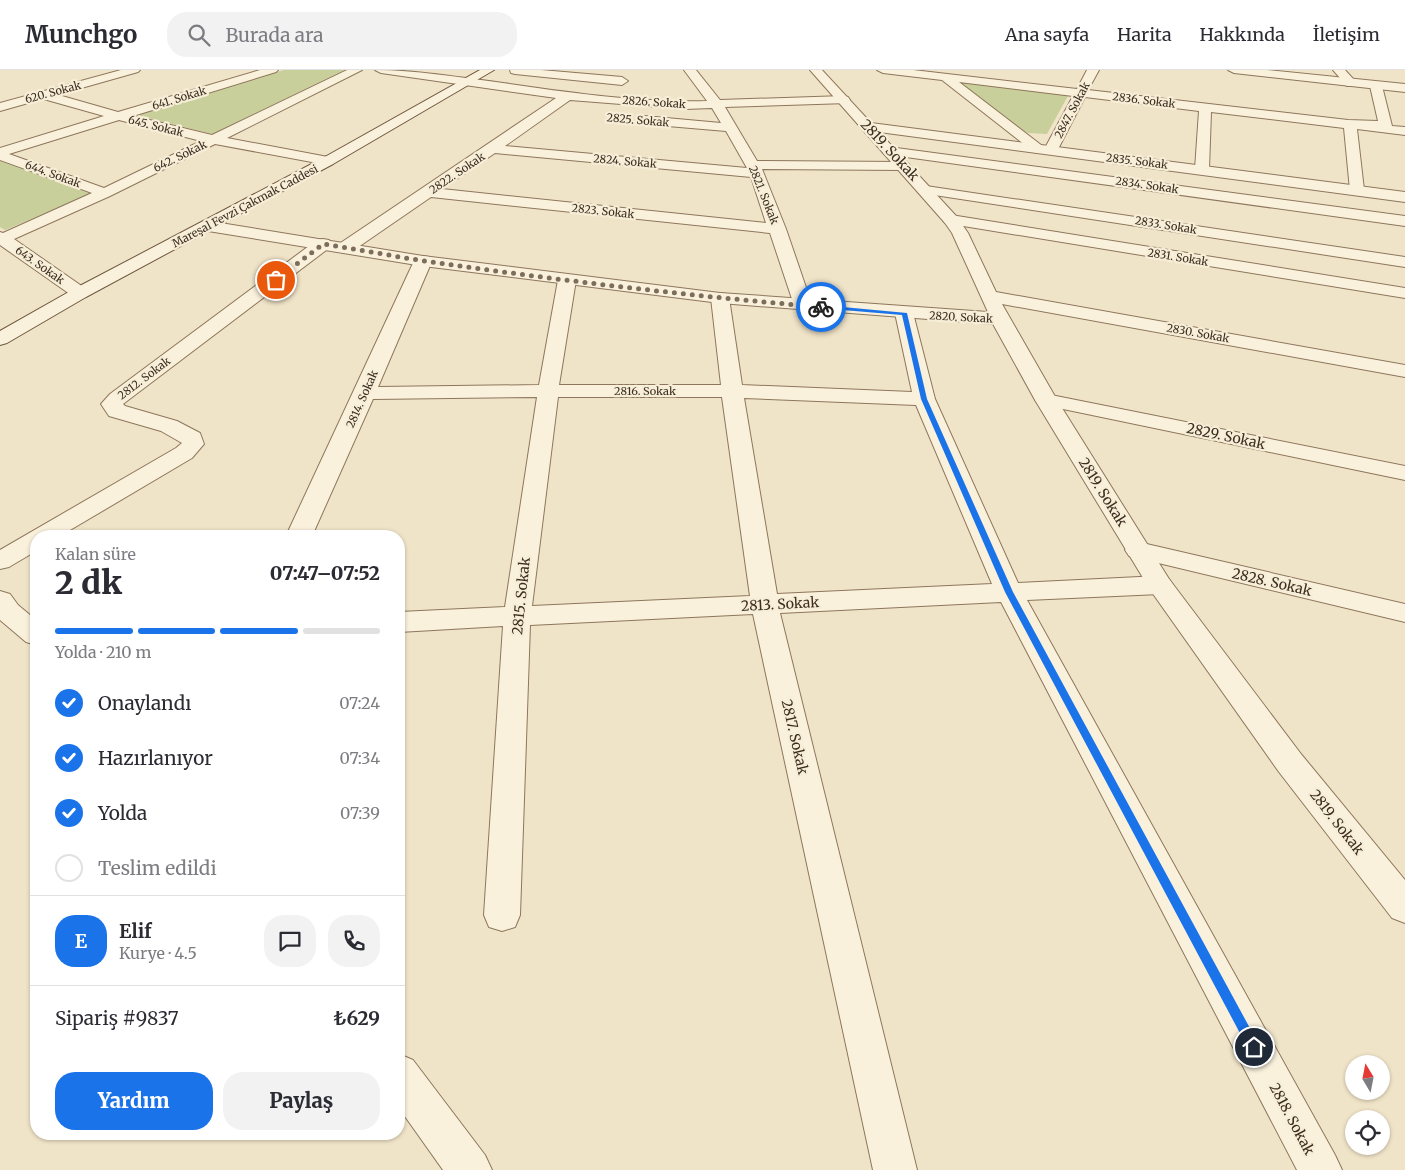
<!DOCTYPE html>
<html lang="tr">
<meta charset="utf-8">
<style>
:root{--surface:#fff;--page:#f2f2f3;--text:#2b2b33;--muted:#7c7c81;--line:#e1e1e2;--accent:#1a73e8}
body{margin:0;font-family:Merriweather,serif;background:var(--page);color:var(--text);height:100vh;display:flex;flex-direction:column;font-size:19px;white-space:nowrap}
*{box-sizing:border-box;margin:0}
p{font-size:16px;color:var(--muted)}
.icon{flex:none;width:28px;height:28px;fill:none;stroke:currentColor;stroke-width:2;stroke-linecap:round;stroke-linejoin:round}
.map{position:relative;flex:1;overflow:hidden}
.panel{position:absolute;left:30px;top:460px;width:375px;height:610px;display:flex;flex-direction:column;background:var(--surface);border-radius:20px;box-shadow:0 1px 4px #0004}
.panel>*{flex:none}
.needle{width:32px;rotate:350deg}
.controls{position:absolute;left:1345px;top:985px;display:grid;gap:10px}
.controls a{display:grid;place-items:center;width:45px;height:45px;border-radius:50%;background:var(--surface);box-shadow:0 1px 4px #0004;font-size:25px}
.pin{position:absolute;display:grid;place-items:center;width:42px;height:42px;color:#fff;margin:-21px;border:2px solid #fff;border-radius:50%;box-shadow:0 1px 5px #0007}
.courier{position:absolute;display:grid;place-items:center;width:50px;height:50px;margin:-25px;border:4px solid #1a73e8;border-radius:50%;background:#fff;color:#222;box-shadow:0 1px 6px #0007}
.headline em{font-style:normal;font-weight:800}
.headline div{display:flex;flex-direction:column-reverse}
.headline{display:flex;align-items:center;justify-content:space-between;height:85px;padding:0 25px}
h1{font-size:32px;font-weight:800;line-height:38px}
.bar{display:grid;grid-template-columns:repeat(4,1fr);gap:8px 5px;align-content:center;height:60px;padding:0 25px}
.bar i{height:6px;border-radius:4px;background:var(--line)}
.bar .active{background:var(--accent)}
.bar p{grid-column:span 4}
.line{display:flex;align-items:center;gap:12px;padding:0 25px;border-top:1px solid var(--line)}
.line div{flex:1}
.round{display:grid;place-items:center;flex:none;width:52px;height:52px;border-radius:20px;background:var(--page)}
ol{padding:0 25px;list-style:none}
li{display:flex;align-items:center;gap:15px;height:55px}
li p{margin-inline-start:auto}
li .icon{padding:5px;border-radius:50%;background:var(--accent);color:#fff;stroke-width:4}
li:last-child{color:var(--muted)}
li i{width:28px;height:28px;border:2px solid var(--line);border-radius:50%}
.cta{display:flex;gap:10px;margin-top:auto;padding:10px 25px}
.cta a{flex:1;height:58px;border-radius:20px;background:var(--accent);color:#fff;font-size:20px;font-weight:800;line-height:58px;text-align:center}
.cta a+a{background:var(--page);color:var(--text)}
header{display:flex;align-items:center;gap:30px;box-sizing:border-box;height:70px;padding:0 25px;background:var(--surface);border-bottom:1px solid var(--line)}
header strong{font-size:24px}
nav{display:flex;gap:28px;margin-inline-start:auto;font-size:18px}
.search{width:350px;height:45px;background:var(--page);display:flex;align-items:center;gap:12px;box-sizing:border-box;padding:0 18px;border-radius:20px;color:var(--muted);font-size:19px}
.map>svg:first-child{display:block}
</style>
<header>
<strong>Munchgo</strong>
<div class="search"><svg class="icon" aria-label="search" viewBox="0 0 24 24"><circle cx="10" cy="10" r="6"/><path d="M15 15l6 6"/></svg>Burada ara</div>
<nav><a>Ana sayfa</a><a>Harita</a><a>Hakkında</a><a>İletişim</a></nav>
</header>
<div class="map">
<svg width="1405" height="1100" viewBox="0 0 1405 1100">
<rect width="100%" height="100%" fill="#f0e4c8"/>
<!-- green -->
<g fill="#c9cf9b">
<path d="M 284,0 L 344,0 L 213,64 L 129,44 Z"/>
<path d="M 962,12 L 1069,24 L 1047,64 L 1028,63 L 1022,60 L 960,14 Z"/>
<path d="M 0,91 L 91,124 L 5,160 L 0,157 Z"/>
</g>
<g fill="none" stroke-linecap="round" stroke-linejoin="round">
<!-- minor casing -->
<g stroke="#8d765c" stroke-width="2">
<g id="minor">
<path d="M 260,0 L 278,0 L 276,2 L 133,46 L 212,65 L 347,0 L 362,0 L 227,68 L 328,87 L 333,88 L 335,91 L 333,94 L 328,95 L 215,74 L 110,126 L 14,169 L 86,219 L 89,223 L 86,227 L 80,228 L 74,227 L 0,175 L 0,162 L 3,163 L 92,123 L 0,90 L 0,78 L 104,46 L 40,28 L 38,25 L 40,22 L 48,22 L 118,42 ZM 119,50 L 201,71 L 104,118 L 9,84 Z"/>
<path d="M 375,0 C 416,0 456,7 496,12 C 565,22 637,33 707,31 L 684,0 L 696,0 L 720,30 L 844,26 L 848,27 L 850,30 L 848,33 L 725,37 L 757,91 L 903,92 L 908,93 L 910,96 L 908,99 L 903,100 L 762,99 L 786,159 L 812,235 L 809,239 L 803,240 L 797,239 L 794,235 L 770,163 L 431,127 L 351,182 L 339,182 L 337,178 L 339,174 L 556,28 L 381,3 ZM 570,30 L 685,39 L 712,38 L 721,53 L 644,46 L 638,50 L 644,54 L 726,61 L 747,98 L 505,76 ZM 495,83 L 751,107 L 766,153 L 442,119 Z"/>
<path d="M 510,0 L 541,0 L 622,7 L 628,11 L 622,15 L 515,4 L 511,3 Z"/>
<path d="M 877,0 L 913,0 L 1077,19 L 1087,0 L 1099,0 L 1088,20 L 1348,50 L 1378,51 L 1370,16 L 1376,12 L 1382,16 L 1392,56 L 1405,57 L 1405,65 L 1357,59 L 1364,120 L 1362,123 L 1352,123 L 1350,120 L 1344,58 L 1211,42 L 1209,99 L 1207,102 L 1197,102 L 1195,99 L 1199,41 L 1085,27 L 1056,83 L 1051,84 L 1045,81 L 1039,83 L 1034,82 L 942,10 L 883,3 ZM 959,12 L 1073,26 L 1045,78 Z"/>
<path d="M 1333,0 L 1345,0 L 1357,13 L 1355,16 L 1347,16 Z"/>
<path d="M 889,77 L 1405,146 L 1405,156 L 884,84 L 882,81 L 884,78 Z"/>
<path d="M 926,116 L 1405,187 L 1405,197 L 921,123 L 919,120 L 921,117 Z"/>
<path d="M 951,145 L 1405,218 L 1405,228 L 945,153 L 943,150 L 945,147 Z"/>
<path d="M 323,169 L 329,170 L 331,174 L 329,178 L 123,334 L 125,336 L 177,351 L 200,363 L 204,374 L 192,388 L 60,466 L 36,466 L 36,481 L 9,497 L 0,499 L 0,480 L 176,378 L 182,373 L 161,361 L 109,346 L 101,334 L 110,324 L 317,170 Z"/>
<path d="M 423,186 L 429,187 L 432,191 L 378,317 L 539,315 L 558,210 L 561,206 L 567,205 L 573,206 L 576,210 L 559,315 L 721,315 L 711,228 L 714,224 L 720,223 L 726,224 L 729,228 L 742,315 L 912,322 L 895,243 L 897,239 L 904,237 L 911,239 L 913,243 L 935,329 L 1018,513 L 1160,506 L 1169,509 L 1173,515 L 1169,521 L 1160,524 L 1027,530 L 1335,1085 L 1342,1100 L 1297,1100 L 1001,532 L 780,543 L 917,1100 L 873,1100 L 753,544 L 530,555 L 520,845 L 515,857 L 502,861 L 489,857 L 484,845 L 503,556 L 399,562 L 399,542 L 505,537 L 537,327 L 373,329 L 312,466 L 286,466 L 414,191 L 417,187 ZM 558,327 L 722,327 L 750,526 L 532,536 ZM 744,328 L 916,335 L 992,514 L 777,524 Z"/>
<path d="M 1046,324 L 1405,396 L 1405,410 L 1039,334 L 1035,330 L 1039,326 Z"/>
<path d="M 1138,472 L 1405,534 L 1405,552 L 1129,486 L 1125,480 L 1129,474 Z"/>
<path d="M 0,521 L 10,524 L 18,535 L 36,550 L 36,575 L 26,572 L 0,550 Z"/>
<path d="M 399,984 L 413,990 L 485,1085 L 492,1100 L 443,1100 L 399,1038 Z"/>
</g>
</g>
<!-- tertiary casing -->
<g stroke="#8d765c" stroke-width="2">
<g id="tertiary">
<path d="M 121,0 L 140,0 L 138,2 L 0,41 L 0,33 Z"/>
<path d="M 810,0 L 822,0 L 871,53 L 1405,122 L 1405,132 L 879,62 L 957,147 L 968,163 L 996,222 L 1405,295 L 1405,307 L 1002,234 L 1057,330 L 1169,509 L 1301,684 L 1405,810 L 1405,853 L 1392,848 L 1279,702 L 1151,521 L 1035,330 L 993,254 L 720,233 L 423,196 L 208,161 L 202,159 L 200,156 L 202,153 L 208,151 L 423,186 L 720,223 L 988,242 L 952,163 L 945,153 Z"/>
<path d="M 1228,0 L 1267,0 L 1405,14 L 1405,22 L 1234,3 Z"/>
</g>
</g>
<!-- secondary casing -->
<g stroke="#6f573f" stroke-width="2">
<path id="secondary" d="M 480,0 L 494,0 L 333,94 L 86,227 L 7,273 L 0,275 L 0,261 L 74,219 L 323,88 Z"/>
</g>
<!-- minor -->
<use href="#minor" fill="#faf1dc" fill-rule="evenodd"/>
<!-- tertiary -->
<use href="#tertiary" fill="#faf1dc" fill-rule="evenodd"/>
<!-- secondary -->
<use href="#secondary" fill="#faf1dc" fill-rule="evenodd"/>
</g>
<!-- route -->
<path fill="#1a73e8" d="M 821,235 L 907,243 L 927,329 L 1013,522 L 1258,973 L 1260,977 L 1258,982 L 1254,983 L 1250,982 L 1005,522 L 921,329 L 902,245 L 819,238 Z"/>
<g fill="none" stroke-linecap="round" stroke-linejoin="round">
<!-- done -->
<path stroke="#7c6e5b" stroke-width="5" stroke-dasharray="0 9" d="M 276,210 L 323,174 C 357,179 391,186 425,191 C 556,210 689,226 821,237"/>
</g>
<g text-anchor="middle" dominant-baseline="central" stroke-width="4.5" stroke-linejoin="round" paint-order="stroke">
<!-- far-street labels -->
<g font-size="11" fill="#3d2e20" stroke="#f7eed8">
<text transform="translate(53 22) rotate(-15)">620. Sokak</text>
<text transform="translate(179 28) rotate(-17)">641. Sokak</text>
<text transform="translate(1144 30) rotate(7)">2836. Sokak</text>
<text transform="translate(654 32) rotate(4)">2826. Sokak</text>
<text transform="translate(1072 40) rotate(-62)">2847. Sokak</text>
<text transform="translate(638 50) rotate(5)">2825. Sokak</text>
<text transform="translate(156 56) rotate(14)">645. Sokak</text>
<text transform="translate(180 86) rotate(-26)">642. Sokak</text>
<text transform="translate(625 91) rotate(5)">2824. Sokak</text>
<text transform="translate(1137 91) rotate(7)">2835. Sokak</text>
<text transform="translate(457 103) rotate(-34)">2822. Sokak</text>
<text transform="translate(53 104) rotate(20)">644. Sokak</text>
<text transform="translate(1147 115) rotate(8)">2834. Sokak</text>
<text transform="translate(764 125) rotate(68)">2821. Sokak</text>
<text transform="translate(245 136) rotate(-28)">Mareşal Fevzi Çakmak Caddesi</text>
<text transform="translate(603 141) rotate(6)">2823. Sokak</text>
<text transform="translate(1166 155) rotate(9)">2833. Sokak</text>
<text transform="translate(1178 187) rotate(9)">2831. Sokak</text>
<text transform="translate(40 195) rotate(35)">643. Sokak</text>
<text transform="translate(961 247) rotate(3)">2820. Sokak</text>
<text transform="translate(1198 263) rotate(10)">2830. Sokak</text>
<text transform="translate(144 308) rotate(-37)">2812. Sokak</text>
<text x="645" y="321">2816. Sokak</text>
<text transform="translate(362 329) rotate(-66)">2814. Sokak</text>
</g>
<!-- street labels -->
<g font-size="14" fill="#3d2e20" stroke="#f7eed8">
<text transform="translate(890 80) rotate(47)">2819. Sokak</text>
<text transform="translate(1226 366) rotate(12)">2829. Sokak</text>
<text transform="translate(1103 422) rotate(58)">2819. Sokak</text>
<text transform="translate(1272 512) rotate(13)">2828. Sokak</text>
<text transform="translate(521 526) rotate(-84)">2815. Sokak</text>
<text transform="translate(780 534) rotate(-3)">2813. Sokak</text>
<text transform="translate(795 667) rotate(77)">2817. Sokak</text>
<text transform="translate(1337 752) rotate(52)">2819. Sokak</text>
<text transform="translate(1292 1049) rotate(62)">2818. Sokak</text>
</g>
</g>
</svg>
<div class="controls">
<a><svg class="needle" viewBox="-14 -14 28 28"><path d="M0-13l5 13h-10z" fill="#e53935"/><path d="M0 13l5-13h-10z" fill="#7c7c81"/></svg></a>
<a><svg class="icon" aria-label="locate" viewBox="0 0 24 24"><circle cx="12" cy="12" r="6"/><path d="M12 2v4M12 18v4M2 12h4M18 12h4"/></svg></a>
</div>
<div class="pin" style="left:276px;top:210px;background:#ea580c"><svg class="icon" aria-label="bag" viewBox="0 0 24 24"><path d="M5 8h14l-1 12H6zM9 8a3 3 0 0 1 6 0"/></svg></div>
<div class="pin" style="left:1254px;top:977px;background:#1f2937"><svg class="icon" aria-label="home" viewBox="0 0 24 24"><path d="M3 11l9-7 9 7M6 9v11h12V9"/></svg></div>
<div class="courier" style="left:821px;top:237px"><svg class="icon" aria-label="bike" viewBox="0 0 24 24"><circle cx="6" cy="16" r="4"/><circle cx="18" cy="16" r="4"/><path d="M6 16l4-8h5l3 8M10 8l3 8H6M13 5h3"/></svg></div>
<section class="panel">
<div class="headline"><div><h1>2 dk</h1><p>Kalan süre</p></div><em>07:47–07:52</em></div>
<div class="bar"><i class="active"></i><i class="active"></i><i class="active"></i><i></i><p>Yolda · 210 m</p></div>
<ol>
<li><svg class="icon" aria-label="check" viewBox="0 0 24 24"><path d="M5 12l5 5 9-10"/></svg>Onaylandı<p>07:24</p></li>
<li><svg class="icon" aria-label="check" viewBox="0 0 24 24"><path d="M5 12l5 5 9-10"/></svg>Hazırlanıyor<p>07:34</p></li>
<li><svg class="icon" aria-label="check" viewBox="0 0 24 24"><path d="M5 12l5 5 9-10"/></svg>Yolda<p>07:39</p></li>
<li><i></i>Teslim edildi</li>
</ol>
<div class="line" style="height:90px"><b class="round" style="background:var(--accent);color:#fff">E</b><div><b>Elif</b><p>Kurye · 4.5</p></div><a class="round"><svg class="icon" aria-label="chat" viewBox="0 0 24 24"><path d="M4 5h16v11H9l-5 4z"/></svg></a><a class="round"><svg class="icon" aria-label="phone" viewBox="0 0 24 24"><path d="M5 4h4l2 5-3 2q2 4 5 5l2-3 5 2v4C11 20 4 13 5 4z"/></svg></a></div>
<div class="line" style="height:65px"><div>Sipariş #9837</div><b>₺629</b></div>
<div class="cta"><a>Yardım</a><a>Paylaş</a></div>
</section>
</div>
